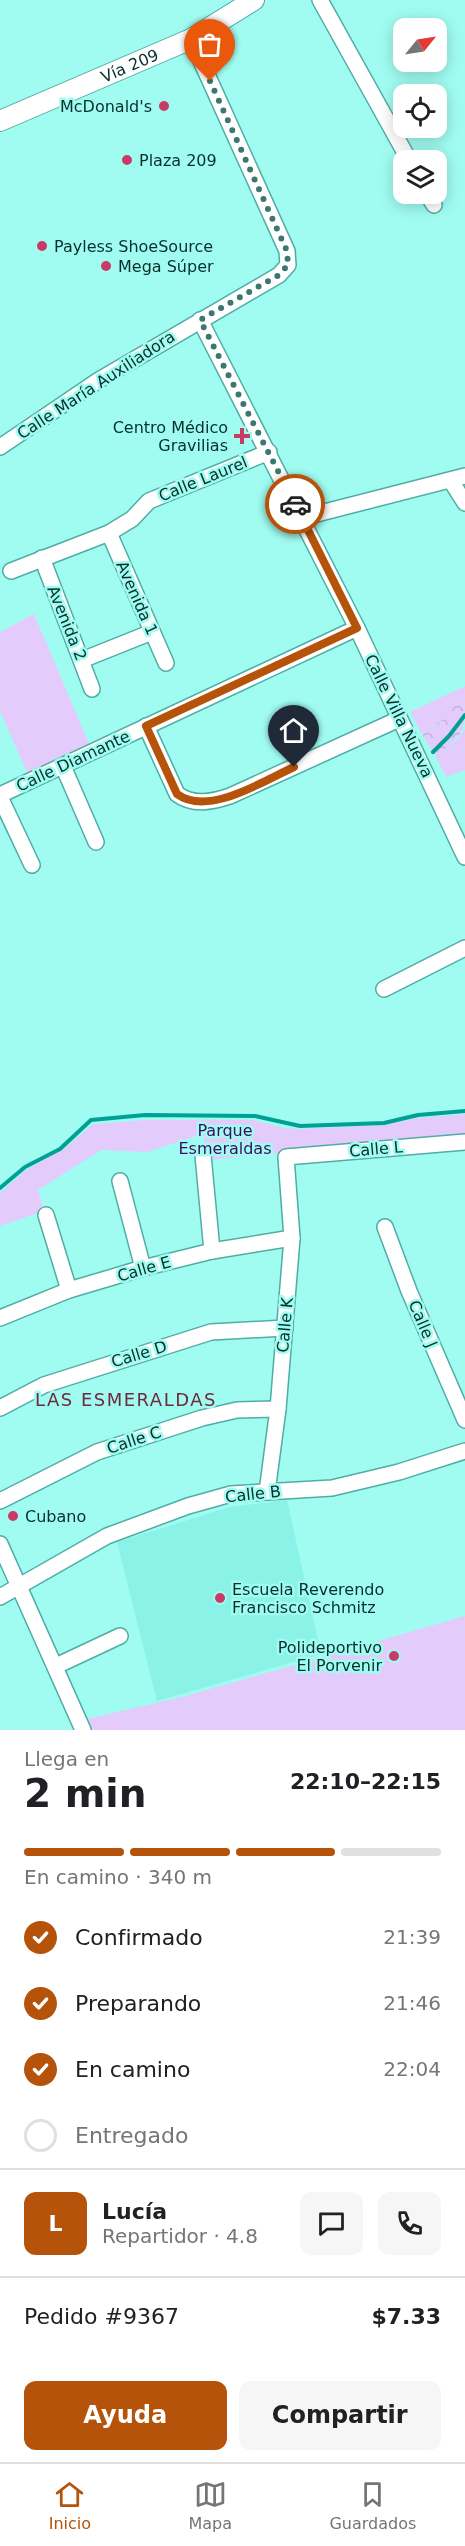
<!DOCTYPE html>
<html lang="es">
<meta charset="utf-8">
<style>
:root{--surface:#fff;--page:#f6f6f6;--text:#202124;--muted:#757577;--line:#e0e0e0;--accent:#b45309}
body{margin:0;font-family:"DejaVu Sans",sans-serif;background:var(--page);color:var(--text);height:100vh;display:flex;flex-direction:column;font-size:22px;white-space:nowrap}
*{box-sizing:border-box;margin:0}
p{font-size:20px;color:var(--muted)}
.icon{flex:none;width:33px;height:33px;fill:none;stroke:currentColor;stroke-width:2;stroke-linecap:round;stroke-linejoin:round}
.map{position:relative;height:1730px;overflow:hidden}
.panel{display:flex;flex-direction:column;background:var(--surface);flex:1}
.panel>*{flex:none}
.needle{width:39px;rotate:60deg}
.fabs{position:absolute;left:393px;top:18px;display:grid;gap:12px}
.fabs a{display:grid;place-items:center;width:54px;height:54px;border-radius:12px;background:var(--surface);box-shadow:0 3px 15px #0003;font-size:30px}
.pin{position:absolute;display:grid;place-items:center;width:51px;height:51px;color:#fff;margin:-62px -26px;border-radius:50% 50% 50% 0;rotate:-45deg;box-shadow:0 0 6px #0007}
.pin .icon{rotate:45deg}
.courier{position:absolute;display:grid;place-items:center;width:60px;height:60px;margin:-30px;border:4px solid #b45309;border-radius:50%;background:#fff;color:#222;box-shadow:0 2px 8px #0007}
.headline em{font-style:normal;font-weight:600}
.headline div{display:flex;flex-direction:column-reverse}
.headline{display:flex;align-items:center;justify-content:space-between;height:102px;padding:0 24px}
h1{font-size:39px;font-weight:600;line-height:45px}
.bar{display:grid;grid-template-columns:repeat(4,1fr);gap:9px 6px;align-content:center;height:72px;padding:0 24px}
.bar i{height:8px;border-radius:4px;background:var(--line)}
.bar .current{background:var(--accent)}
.bar p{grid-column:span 4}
.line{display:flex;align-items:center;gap:15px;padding:0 24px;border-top:2px solid var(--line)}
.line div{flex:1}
.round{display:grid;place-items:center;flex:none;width:63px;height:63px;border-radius:12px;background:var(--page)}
ol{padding:0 24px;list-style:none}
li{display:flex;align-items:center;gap:18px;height:66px}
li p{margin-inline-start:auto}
li .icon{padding:6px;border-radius:50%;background:var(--accent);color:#fff;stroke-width:4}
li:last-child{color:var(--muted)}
li i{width:33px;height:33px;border:3px solid var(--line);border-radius:50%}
.primary-button{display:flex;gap:12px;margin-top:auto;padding:12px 24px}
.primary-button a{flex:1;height:69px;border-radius:12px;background:var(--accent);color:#fff;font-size:24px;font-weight:600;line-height:69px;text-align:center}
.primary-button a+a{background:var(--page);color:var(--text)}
.dock{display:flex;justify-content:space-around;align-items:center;height:84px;border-top:2px solid var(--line);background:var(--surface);font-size:16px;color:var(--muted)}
.dock a{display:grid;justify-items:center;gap:3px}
.dock .current{color:var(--accent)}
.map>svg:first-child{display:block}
</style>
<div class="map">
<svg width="465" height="1730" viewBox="0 0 465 1730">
<defs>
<pattern id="forest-crowns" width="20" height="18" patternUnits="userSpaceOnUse" patternTransform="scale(1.5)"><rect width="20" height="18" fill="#e3ccfc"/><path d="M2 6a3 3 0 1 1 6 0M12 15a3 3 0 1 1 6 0" fill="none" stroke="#c1b0d8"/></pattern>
</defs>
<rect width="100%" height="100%" fill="#a0fcf1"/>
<!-- built -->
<path fill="#8af2e6" d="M 287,1500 L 321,1654 L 157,1701 L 117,1542 L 230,1507 Z"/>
<!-- green -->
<g fill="#e3ccfc">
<path d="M 34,614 L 90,746 L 28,775 L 0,711 L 0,632 Z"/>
<path d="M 465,686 L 465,694 L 455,695 L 445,718 L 422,734 L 410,712 Z"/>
<path d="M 465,729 L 465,770 L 446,777 L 436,757 L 456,741 Z"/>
<path d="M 465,1114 L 465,1136 L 208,1160 L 203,1134 L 147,1152 L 101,1150 L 38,1190 L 44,1211 L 0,1226 L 0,1193 L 27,1169 L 64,1149 L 93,1124 L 146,1120 L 254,1120 L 283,1128 L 299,1129 L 385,1125 L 417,1118 Z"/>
<path d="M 465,1616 L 465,1730 L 92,1730 L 87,1719 L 182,1697 Z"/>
</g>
<!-- forest -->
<path fill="url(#forest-crowns)" d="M 465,694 C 465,734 465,732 436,757 L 422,734 L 445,718 L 444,713 L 455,695 Z"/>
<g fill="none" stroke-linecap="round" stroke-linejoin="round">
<!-- stream -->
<g stroke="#01a095" stroke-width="4">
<path d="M 433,752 L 449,736 L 465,715"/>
<path d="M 0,1188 L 25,1167 L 60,1149 L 91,1120 L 145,1115 L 255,1116 L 300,1126 L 384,1123 L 418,1115 L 465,1111"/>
</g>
<!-- minor casing -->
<g stroke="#50ada3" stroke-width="18">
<g id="minor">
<path d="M 320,0 L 409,160"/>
<path d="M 427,194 L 434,205"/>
<path d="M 200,320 L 357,628 L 465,857"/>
<path d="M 0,447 L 99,380 L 279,275 L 288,265 L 287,251 L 191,39"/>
<path d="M 451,481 L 465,503"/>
<path d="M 301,518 L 465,476"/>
<path d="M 109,533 L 166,663"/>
<path d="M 42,558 L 92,689"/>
<path d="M 11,571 L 109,533 L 132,519 L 149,501 L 269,452"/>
<path d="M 82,660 L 152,632"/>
<path d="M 146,726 L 177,794 C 193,806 212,802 230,796 L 399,719"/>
<path d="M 63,766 L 96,842"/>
<path d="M 0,795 L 357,628"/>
<path d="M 0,797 L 32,865"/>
<path d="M 384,989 L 465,948"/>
<path d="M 203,1155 L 212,1251"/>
<path d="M 120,1181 L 143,1268"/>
<path d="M 46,1215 L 69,1290"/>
<path d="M 385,1227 L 409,1291 L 465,1420"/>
<path d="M 0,1318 L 69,1290 L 143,1268 L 212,1251 L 292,1238"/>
<path d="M 0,1408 L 44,1385 L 211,1332 L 285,1328"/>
<path d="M 267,1492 L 278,1409 L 292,1238 L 286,1157 L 465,1142"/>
<path d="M 0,1501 L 97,1452 L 202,1418 L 237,1410 L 278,1409"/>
<path d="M 0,1544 L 83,1730"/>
<path d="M 0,1597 L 107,1536 L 188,1506 L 231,1494 L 332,1488 L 399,1472 L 465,1451"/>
<path d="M 56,1666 L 120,1636"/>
</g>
</g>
<!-- major casing -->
<g stroke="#50ada3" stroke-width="22">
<g id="major">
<path id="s1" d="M 0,121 L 191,39 L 254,0"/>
</g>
</g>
<!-- minor -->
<use href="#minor" stroke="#fff" stroke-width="15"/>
<!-- major -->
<use href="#major" stroke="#fff" stroke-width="20"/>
</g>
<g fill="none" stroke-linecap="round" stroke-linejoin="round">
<!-- done -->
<path stroke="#3d7772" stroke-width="6" stroke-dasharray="0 10.8" d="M 210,81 L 287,251 L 288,265 L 279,275 L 200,320 L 295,504"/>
<!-- route -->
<path stroke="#b45309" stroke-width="8" d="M 294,767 C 263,781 208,817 177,794 L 146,726 L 357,628 L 295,504"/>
</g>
<!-- markers -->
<g fill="#c93b67" stroke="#a0fcf1" stroke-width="2">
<circle cx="164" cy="106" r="6"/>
<circle cx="127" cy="160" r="6"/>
<circle cx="42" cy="246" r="6"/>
<circle cx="106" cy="266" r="6"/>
<path d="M239 427h6v6h6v6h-6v6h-6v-6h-6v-6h6z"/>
<circle cx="13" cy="1516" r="6"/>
<circle cx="220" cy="1598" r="6"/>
<circle cx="394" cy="1656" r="6"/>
</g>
<g text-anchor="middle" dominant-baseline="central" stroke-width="5" stroke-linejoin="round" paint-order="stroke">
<!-- street labels -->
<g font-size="16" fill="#07302d" stroke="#a0fcf1">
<text stroke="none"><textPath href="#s1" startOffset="141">Vía 209</textPath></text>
<text transform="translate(96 385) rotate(-33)">Calle María Auxiliadora</text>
<text transform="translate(203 479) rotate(-22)">Calle Laurel</text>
<text transform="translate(137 598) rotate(66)">Avenida 1</text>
<text transform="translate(67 623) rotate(68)">Avenida 2</text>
<text transform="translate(399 716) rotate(64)">Calle Villa Nueva</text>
<text transform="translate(73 761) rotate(-25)">Calle Diamante</text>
<text transform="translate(376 1149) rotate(-5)">Calle L</text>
<text transform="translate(144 1269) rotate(-16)">Calle E</text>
<text transform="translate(423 1324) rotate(67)">Calle J</text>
<text transform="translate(285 1325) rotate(-85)">Calle K</text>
<text transform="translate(139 1354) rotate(-17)">Calle D</text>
<text transform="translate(134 1440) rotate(-18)">Calle C</text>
<text transform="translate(253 1494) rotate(-6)">Calle B</text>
</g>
<!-- poi labels -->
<g font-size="16" fill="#07302d" stroke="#a0fcf1" text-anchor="start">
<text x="152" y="106" text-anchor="end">McDonald's</text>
<text x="139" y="160">Plaza 209</text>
<text x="54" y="246">Payless ShoeSource</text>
<text x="118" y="266">Mega Súper</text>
<text x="228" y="427" text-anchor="end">Centro Médico<tspan x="228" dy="18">Gravilias</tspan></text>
<text x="25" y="1516">Cubano</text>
<text x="232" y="1589">Escuela Reverendo<tspan x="232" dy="18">Francisco Schmitz</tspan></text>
<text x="382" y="1647" text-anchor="end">Polideportivo<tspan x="382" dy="18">El Porvenir</tspan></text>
</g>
<!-- park labels -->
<g font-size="16" fill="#3d0b5f" stroke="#a0fcf1">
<text x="225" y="1130">Parque<tspan x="225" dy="18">Esmeraldas</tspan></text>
</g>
<!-- neighbourhood labels -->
<g font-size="18" letter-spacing="1.5" fill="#6f293c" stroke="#a0fcf1">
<text x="126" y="1399">LAS ESMERALDAS</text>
</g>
</g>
</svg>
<div class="fabs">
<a><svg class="needle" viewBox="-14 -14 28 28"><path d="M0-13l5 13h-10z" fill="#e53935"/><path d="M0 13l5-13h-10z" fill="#757577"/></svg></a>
<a><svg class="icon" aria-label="locate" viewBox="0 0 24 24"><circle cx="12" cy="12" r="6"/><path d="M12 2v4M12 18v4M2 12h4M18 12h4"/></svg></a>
<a><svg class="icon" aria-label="layers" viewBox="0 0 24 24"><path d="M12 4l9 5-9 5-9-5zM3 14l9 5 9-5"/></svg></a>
</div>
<div class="pin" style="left:210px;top:81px;background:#ea580c"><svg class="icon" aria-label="bag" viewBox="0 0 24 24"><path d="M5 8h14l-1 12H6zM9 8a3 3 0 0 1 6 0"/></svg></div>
<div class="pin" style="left:294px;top:767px;background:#1f2937"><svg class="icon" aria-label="home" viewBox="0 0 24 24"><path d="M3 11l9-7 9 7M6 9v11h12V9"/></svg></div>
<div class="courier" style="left:295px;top:504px"><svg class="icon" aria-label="car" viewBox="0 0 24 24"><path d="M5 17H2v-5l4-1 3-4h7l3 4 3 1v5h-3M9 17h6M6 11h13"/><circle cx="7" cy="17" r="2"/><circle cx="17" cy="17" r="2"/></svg></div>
</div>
<section class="panel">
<div class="headline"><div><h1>2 min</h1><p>Llega en</p></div><em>22:10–22:15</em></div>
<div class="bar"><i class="current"></i><i class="current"></i><i class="current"></i><i></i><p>En camino · 340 m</p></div>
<ol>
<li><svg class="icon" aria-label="check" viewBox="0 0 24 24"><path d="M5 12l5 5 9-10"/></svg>Confirmado<p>21:39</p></li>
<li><svg class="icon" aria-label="check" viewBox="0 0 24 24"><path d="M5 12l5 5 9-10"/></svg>Preparando<p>21:46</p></li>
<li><svg class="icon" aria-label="check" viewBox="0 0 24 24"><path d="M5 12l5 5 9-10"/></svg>En camino<p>22:04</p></li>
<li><i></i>Entregado</li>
</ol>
<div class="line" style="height:108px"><b class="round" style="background:var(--accent);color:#fff">L</b><div><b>Lucía</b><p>Repartidor · 4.8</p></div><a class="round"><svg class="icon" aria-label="chat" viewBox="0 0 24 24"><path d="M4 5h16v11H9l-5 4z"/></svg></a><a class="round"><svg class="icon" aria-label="phone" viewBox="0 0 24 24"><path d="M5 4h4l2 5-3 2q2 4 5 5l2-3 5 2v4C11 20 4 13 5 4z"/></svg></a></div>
<div class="line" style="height:78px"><div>Pedido #9367</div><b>$7.33</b></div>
<div class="primary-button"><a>Ayuda</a><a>Compartir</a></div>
</section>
<nav class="dock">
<a class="current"><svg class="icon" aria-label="home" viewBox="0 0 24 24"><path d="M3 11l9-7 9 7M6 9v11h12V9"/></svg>Inicio</a>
<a><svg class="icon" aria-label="map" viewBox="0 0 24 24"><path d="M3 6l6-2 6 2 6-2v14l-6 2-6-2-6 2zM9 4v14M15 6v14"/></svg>Mapa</a>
<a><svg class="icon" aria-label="saved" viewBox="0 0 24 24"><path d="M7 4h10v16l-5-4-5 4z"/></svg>Guardados</a>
</nav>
